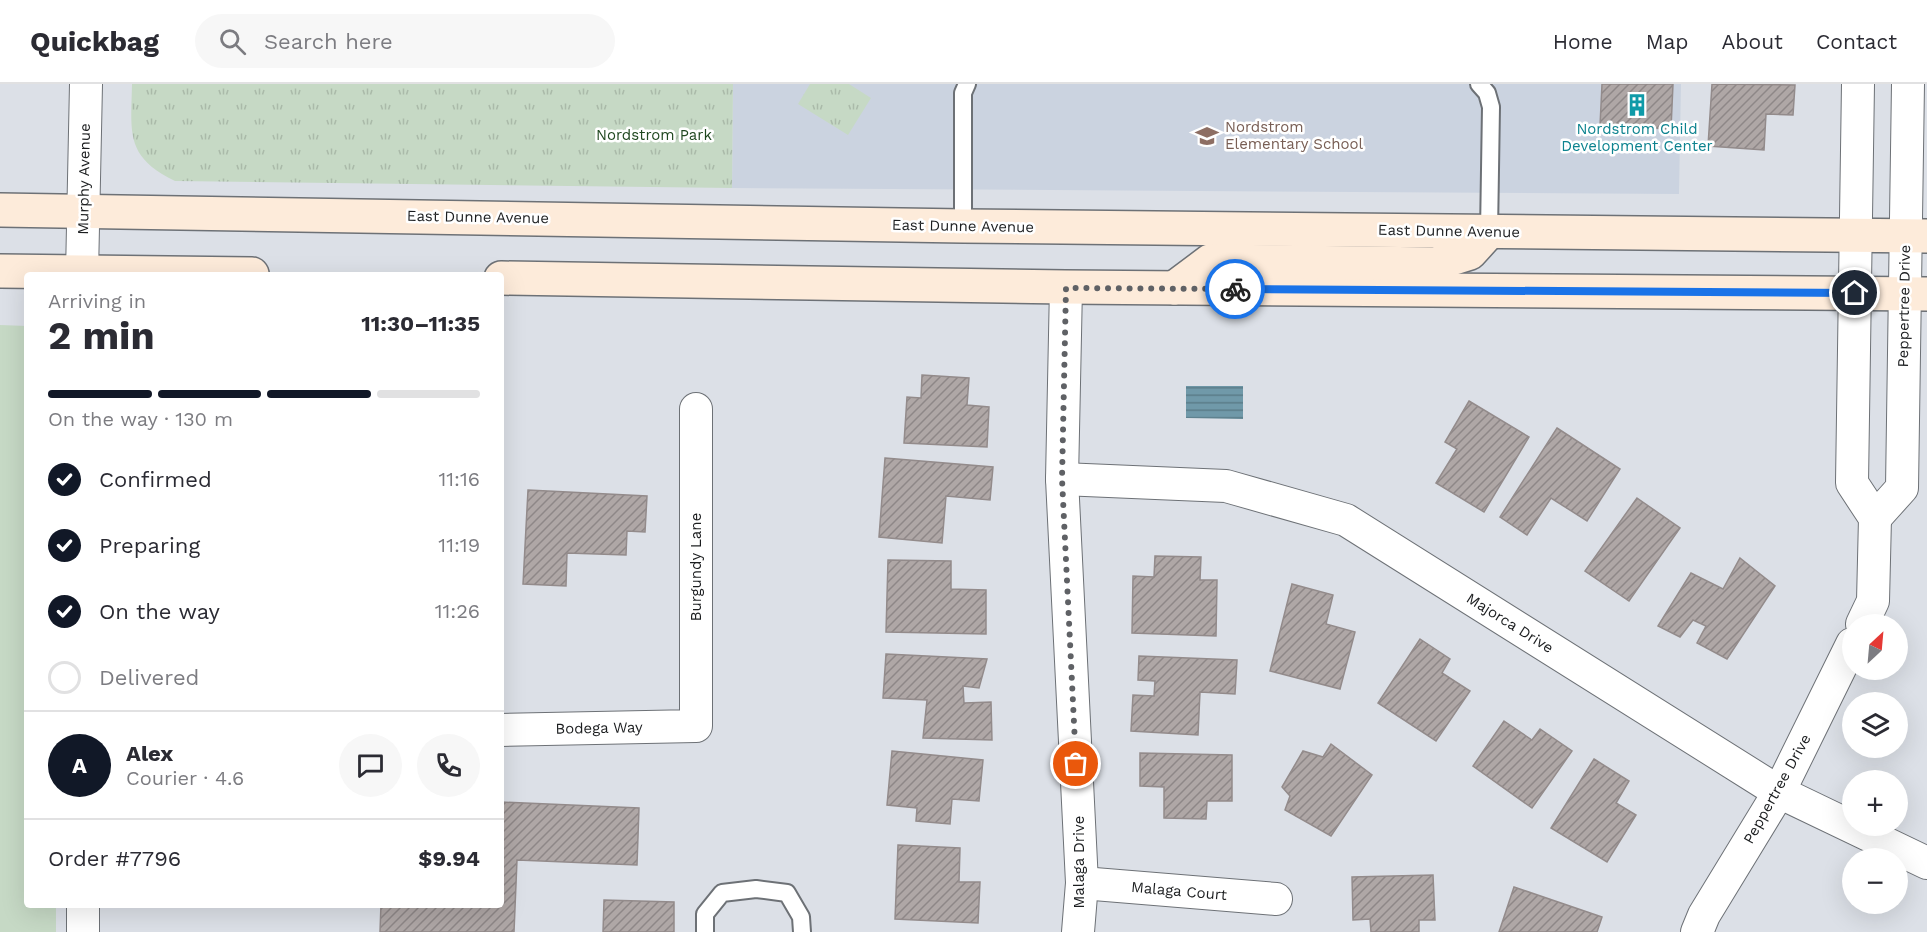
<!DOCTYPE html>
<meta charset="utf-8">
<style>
:root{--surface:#fff;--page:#f7f7f7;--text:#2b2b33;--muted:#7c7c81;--line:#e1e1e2;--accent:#111827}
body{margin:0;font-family:"Work Sans",sans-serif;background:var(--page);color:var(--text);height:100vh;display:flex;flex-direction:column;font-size:22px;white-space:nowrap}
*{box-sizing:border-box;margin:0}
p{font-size:20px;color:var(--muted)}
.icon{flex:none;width:33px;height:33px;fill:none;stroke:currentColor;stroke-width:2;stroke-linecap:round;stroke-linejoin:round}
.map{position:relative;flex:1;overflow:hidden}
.details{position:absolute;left:24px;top:188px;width:480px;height:636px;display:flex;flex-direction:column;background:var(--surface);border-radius:6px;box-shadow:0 6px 24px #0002}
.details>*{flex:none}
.needle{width:39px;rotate:26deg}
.controls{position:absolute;left:1842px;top:530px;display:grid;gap:12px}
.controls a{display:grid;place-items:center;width:66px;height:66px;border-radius:50%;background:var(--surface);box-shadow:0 6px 24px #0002;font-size:30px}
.pin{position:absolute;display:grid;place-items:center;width:51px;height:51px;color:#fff;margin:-26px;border:3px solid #fff;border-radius:50%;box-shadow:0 2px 6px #0007}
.courier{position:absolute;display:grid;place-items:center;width:60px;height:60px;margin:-30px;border:4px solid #1a73e8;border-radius:50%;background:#fff;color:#222;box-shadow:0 2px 8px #0007}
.head em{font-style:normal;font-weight:700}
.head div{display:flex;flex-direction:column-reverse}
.head{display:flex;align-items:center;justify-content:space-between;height:102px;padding:0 24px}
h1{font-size:39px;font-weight:700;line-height:45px}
.bar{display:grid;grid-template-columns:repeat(4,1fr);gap:9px 6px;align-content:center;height:72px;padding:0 24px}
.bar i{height:8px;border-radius:4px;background:var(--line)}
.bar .current{background:var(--accent)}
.bar p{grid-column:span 4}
.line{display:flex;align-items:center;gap:15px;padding:0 24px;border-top:2px solid var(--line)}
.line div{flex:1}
.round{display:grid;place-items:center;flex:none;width:63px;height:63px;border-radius:32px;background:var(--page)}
ol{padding:0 24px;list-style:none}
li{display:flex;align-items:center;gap:18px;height:66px}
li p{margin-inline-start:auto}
li .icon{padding:6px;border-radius:50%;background:var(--accent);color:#fff;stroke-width:4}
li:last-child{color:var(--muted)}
li i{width:33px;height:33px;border:3px solid var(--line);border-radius:50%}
header{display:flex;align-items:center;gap:36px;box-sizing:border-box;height:84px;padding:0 30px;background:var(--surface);border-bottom:2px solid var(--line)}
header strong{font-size:28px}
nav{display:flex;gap:33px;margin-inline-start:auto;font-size:21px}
.search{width:420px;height:54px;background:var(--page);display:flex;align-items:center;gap:15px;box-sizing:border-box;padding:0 21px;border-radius:33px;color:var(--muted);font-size:22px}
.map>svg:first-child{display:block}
</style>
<header>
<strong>Quickbag</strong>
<div class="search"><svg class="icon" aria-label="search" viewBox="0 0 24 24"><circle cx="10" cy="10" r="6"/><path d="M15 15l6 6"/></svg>Search here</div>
<nav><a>Home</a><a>Map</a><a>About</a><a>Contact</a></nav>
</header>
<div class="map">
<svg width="1927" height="848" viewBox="0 0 1927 848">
<defs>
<pattern id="park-tufts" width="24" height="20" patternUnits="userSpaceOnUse" patternTransform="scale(1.5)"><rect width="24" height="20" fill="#c6d9c5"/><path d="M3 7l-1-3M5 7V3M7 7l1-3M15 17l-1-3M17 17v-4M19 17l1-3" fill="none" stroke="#aabaa9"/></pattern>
<pattern id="water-rules" width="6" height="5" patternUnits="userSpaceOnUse" patternTransform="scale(1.5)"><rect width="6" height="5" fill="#7099a9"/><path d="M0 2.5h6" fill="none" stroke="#5b7c89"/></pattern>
<pattern id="building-hatch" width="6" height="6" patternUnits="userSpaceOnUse" patternTransform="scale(1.5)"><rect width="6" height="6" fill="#afa7a6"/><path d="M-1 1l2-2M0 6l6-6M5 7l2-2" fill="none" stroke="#8e8787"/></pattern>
</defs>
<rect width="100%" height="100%" fill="#dce0e7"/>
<!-- built -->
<path fill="#cbd3e0" d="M 733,0 L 1681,0 L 1679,110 L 732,104 Z"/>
<!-- green -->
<path fill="#c6d9c5" d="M 0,241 L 27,242 L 27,820 L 56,821 L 56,848 L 0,848 Z"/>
<!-- park -->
<g fill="url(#park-tufts)">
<path d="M 132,0 L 733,0 L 732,104 L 175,97 C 125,73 131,49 132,0 Z"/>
<path d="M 810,0 L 849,0 L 871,14 L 848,51 L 798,20 Z"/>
</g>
<!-- water -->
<path fill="url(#water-rules)" d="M 1186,302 L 1243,302 L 1243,335 L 1186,334 Z"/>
<!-- building -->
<g fill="url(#building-hatch)" stroke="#938b8b" stroke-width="1.5">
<path d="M 1602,0 L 1673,0 L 1671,45 L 1600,42 Z"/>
<path d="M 1712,0 L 1795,1 L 1793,31 L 1766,30 L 1764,66 L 1708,62 Z"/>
<path d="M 922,291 L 969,294 L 967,321 L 989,323 L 987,363 L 904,359 L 907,313 L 921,314 Z"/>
<path d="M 1469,317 L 1529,353 L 1484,428 L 1436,399 L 1457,365 L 1445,358 Z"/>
<path d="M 1557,344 L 1620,385 L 1587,437 L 1551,414 L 1527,451 L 1500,433 Z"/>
<path d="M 885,374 L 993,383 L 990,416 L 946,412 L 942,459 L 879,453 Z"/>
<path d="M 528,406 L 647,412 L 645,448 L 627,447 L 626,471 L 567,469 L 566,502 L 523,500 Z"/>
<path d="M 1637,414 L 1680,444 L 1629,517 L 1585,487 Z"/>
<path d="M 1155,472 L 1201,473 L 1200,496 L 1217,496 L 1216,552 L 1132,549 L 1133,492 L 1154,493 Z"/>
<path d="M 1740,474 L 1775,502 L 1727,575 L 1697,559 L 1706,542 L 1693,536 L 1680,553 L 1658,542 L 1691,489 L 1723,505 Z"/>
<path d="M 888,476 L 951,477 L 951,505 L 986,506 L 986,550 L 886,548 Z"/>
<path d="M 1292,500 L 1333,511 L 1326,540 L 1355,548 L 1340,605 L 1270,587 Z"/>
<path d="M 1420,555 L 1450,575 L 1442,589 L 1470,607 L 1436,657 L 1378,619 Z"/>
<path d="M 886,570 L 987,575 L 979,604 L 963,602 L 964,619 L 991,618 L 992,656 L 923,654 L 927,616 L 883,614 Z"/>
<path d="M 1139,572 L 1237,576 L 1235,610 L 1200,608 L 1198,651 L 1131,647 L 1133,611 L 1154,612 L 1155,597 L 1138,596 Z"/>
<path d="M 1504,637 L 1532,656 L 1540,645 L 1572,667 L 1532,724 L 1473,682 Z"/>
<path d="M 1331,660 L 1372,691 L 1331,752 L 1285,726 L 1290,712 L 1282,703 L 1303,667 L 1323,673 Z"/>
<path d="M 892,667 L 983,676 L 979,717 L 952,715 L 950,740 L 916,737 L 917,724 L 887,721 Z"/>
<path d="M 1140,669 L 1232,671 L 1232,717 L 1207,717 L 1206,735 L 1164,734 L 1164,703 L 1140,702 Z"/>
<path d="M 1594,675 L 1629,697 L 1616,719 L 1636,731 L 1607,778 L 1551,744 Z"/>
<path d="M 501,718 L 639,724 L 637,781 L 517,776 L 514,848 L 380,848 L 381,820 L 501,820 Z"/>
<path d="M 898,761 L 960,764 L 959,798 L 980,798 L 978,839 L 895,835 Z"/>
<path d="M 1433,791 L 1435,836 L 1419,836 L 1419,848 L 1371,848 L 1370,835 L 1353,836 L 1352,793 Z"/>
<path d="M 1514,803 L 1602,833 L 1597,848 L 1499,848 Z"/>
<path d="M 604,816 L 674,818 L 674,848 L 603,848 Z"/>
</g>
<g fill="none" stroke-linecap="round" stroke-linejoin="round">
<!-- service casing -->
<g stroke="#6d7176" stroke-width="20">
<g id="service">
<path d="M 1479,0 L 1487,9 L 1491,23 L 1489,148"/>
<path d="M 963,142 L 963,9 L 967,0"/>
<path d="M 705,848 L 705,830 L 722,809 L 756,805 L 787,809 L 801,833 L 802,848"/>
</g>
</g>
<!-- minor casing -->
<g stroke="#6d7176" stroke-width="34">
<g id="minor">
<path d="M 1858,0 L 1852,399 L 1875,434 L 1873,517 L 1862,540"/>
<path d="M 82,190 L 86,0"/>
<path d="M 1066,203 L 1062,395 L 1082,799 L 1078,848"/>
<path d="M 1062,395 L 1226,402 L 1346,436 L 1779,708 L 1927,779"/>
<path d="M 1875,434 L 1902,404 L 1908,0"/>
<path d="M 501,646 L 696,642 L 696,325"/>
<path d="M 1082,799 L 1276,815"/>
<path d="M 83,848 L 83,820"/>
<path d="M 1697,848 L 1704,831 L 1779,708 L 1852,560"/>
</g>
</g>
<!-- secondary casing -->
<g stroke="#6d7176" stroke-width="36">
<g id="secondary">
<path d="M 0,126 L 963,142 L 1927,152"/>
<path d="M 0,187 L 252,190"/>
<path d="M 501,194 L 1066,203 L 1927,210"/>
<path d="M 1174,204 L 1210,177 L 1435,180 L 1470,169 L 1489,148"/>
</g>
</g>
<!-- service -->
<use href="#service" stroke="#fff" stroke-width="16"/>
<!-- minor -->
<use href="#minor" stroke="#fff" stroke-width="32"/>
<!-- secondary -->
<use href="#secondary" stroke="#fdebda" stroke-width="33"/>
</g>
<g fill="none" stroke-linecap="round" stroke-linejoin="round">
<!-- done -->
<path stroke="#5f6165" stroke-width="6" stroke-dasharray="0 10.8" d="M 1076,680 L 1062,395 L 1066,204 L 1235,205"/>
<!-- route -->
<path stroke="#1a73e8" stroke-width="8" d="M 1235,205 L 1855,209"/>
</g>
<!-- icons -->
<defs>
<g id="building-bare" transform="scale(1.8)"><path d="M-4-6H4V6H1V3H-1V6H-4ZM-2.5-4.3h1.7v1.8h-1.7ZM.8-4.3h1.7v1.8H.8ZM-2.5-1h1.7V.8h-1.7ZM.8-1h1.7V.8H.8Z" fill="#0f9aa8" stroke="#fff" stroke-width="2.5" paint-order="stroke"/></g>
<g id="school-bare" transform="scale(1.8)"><path d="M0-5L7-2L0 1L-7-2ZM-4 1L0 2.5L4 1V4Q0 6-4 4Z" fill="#8d6e63" stroke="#fff" stroke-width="2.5" paint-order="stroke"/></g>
</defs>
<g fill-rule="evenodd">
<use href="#building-bare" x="1637" y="21"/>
<use href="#school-bare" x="1207" y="52"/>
</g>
<g text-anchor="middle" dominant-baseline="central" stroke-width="5" stroke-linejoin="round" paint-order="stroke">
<!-- education labels -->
<g font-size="15" fill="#785e54" stroke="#fff" text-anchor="start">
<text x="1225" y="43">Nordstrom<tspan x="1225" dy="17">Elementary School</tspan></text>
</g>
<!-- culture labels -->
<g font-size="15" fill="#0d838f" stroke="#fff">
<text x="1637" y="45">Nordstrom Child<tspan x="1637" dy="17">Development Center</tspan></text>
</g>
<!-- park labels -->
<g font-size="15" fill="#1f471f" stroke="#fff">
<text x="654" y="51">Nordstrom Park</text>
</g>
<!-- street labels -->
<g font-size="15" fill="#1b1d1f" stroke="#fff">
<text transform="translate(84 95) rotate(-89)">Murphy Avenue</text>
<text transform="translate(478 133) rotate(1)">East Dunne Avenue</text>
<text transform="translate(963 142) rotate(1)">East Dunne Avenue</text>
<text transform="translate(1449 147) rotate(1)">East Dunne Avenue</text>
<text transform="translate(1904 222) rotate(-89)">Peppertree Drive</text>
<text transform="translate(696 483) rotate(-90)">Burgundy Lane</text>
<text transform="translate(1510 539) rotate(32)">Majorca Drive</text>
<text transform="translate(599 644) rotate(-1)">Bodega Way</text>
<text transform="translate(1777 705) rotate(-61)">Peppertree Drive</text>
<text transform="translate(1079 778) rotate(-90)">Malaga Drive</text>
<text transform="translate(1179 807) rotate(5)">Malaga Court</text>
</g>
</g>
</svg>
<div class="controls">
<a><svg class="needle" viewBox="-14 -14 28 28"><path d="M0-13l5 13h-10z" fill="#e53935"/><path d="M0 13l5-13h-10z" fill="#7c7c81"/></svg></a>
<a><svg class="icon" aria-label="layers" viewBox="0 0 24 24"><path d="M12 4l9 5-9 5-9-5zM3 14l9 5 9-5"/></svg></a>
<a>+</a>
<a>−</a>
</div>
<div class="pin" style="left:1076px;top:680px;background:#ea580c"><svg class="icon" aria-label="bag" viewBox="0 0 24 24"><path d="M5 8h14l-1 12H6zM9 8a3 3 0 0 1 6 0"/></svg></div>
<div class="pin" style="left:1855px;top:209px;background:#1f2937"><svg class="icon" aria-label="home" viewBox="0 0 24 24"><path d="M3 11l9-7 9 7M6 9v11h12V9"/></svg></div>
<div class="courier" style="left:1235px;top:205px"><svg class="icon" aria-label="bike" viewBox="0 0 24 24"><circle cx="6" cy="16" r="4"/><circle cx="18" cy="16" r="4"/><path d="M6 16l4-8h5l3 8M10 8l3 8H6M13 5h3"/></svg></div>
<section class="details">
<div class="head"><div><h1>2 min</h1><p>Arriving in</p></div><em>11:30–11:35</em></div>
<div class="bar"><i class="current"></i><i class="current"></i><i class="current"></i><i></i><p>On the way · 130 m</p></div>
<ol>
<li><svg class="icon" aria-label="check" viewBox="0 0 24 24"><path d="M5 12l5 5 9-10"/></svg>Confirmed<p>11:16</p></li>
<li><svg class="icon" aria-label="check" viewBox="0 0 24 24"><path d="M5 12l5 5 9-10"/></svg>Preparing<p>11:19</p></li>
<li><svg class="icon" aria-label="check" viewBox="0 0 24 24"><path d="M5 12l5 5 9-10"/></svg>On the way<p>11:26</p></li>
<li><i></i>Delivered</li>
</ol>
<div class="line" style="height:108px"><b class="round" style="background:var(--accent);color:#fff">A</b><div><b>Alex</b><p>Courier · 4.6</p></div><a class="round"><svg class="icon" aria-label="chat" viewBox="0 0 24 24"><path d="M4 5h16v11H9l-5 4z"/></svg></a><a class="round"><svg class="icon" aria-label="phone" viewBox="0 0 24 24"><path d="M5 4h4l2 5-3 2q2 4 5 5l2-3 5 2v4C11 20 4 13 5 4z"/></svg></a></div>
<div class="line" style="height:78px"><div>Order #7796</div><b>$9.94</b></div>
</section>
</div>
